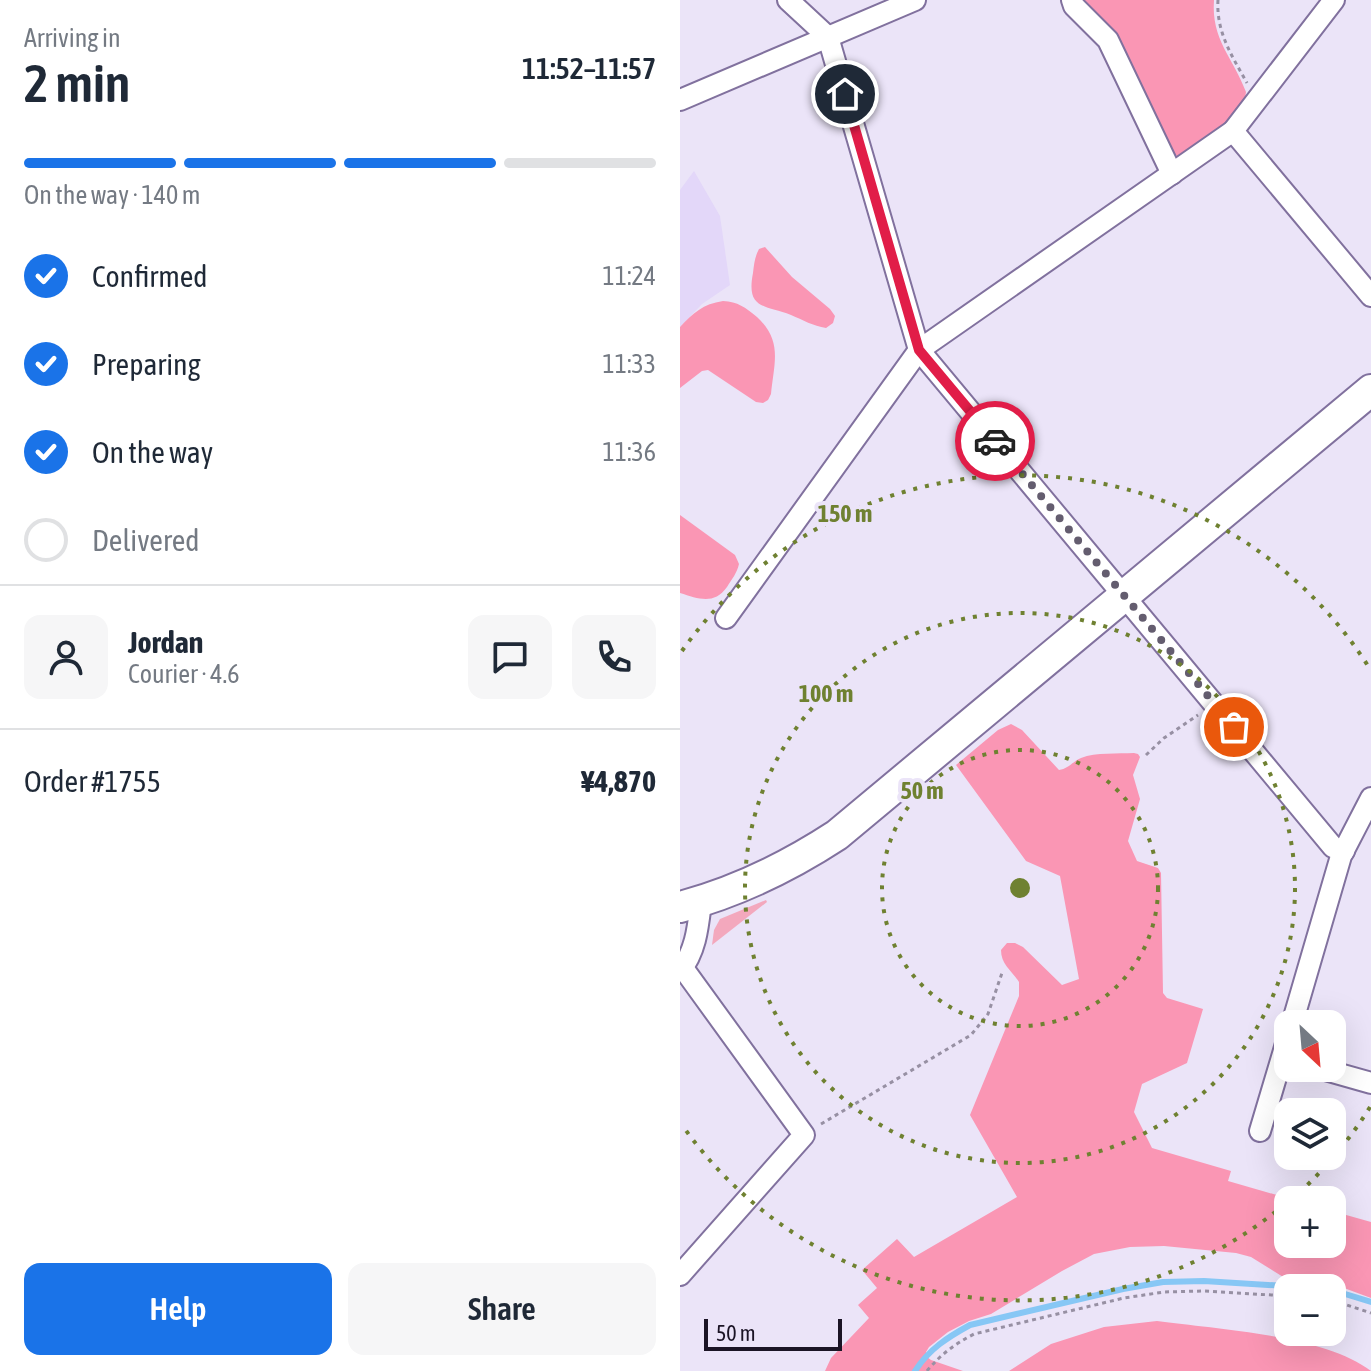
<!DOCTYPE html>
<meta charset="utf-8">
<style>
:root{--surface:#fff;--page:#f6f6f7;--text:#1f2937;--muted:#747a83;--line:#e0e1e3;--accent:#1a73e8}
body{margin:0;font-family:"Asap Condensed",sans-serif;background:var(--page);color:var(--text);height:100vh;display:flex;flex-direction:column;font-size:30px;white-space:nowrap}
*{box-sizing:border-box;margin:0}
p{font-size:26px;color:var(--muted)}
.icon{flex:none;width:44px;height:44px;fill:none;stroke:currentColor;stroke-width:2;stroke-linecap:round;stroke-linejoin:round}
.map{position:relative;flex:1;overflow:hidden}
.panel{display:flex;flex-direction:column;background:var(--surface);width:680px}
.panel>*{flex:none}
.needle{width:52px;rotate:154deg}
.buttons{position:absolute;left:594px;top:1010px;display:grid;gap:16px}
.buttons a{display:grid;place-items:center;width:72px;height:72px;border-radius:16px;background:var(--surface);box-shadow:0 8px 32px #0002;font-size:40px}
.scale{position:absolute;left:24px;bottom:20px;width:138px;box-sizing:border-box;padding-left:8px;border:4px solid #1b1425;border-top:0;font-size:22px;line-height:28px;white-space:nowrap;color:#1b1425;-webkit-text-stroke:6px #ebe4f8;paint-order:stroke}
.pin{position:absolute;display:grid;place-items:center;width:68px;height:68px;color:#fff;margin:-34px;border:4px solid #fff;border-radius:50%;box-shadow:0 2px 8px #0007}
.courier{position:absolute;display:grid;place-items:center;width:80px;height:80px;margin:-40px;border:6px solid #e11d48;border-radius:50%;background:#fff;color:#222;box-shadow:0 2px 10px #0007}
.summary em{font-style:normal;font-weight:600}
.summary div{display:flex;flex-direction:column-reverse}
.summary{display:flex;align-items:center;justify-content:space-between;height:136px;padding:0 24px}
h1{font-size:52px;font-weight:600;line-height:60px}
.bar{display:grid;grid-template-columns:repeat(4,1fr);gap:12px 8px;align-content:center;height:96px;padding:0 24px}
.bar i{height:10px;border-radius:6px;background:var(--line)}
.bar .on{background:var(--accent)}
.bar p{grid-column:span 4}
.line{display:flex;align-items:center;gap:20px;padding:0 24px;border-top:2px solid var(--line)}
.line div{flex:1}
.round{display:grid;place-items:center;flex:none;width:84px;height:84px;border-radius:16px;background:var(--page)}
ol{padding:0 24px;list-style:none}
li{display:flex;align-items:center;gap:24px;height:88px}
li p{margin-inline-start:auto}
li .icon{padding:8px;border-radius:50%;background:var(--accent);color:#fff;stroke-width:4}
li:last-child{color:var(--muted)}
li i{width:44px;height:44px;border:4px solid var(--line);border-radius:50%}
.primary-button{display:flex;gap:16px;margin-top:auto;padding:16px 24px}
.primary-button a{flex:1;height:92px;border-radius:16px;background:var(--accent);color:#fff;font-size:32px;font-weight:600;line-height:92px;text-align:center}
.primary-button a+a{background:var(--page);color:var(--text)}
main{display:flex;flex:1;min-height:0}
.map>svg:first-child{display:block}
</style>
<main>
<section class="panel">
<div class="summary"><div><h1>2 min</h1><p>Arriving in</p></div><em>11:52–11:57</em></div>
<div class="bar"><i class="on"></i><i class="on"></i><i class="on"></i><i></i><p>On the way · 140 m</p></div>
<ol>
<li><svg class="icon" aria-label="check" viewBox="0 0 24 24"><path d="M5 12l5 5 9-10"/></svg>Confirmed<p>11:24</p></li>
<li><svg class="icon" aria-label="check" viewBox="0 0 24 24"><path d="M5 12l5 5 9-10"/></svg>Preparing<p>11:33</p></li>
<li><svg class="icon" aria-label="check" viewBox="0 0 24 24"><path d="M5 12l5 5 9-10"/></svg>On the way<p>11:36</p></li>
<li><i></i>Delivered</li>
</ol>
<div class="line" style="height:144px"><a class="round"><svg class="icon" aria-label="person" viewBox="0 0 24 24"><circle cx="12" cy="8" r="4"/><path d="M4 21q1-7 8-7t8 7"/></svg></a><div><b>Jordan</b><p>Courier · 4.6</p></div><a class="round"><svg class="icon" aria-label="chat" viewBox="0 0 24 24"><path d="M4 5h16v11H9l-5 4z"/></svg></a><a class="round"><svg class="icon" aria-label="phone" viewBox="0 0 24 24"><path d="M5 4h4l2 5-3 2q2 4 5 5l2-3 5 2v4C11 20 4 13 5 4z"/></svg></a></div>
<div class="line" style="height:104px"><div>Order #1755</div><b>¥4,870</b></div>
<div class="primary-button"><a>Help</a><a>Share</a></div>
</section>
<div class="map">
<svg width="691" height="1371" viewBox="0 0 691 1371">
<rect width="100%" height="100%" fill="#ebe4f8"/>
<!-- built -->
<path fill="#e3d7f9" d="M 14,171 L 40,216 L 50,285 L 22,304 L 0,327 L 0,190 Z"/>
<!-- green -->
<path fill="#f3a8bd" d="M 86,900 L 87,902 L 32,945 L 34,930 L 40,919 Z"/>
<!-- forest -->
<g fill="#fa96b4">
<path d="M 397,0 L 534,0 C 531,40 553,57 566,92 L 565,99 L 548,125 L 507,153 L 499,156 L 491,155 Z"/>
<path d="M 85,247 L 112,277 L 150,309 L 155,316 L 153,323 L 146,328 C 133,326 123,320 111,315 C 84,305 66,309 73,273 C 74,264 75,256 79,249 Z"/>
<path d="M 43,301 C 58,302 65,307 77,317 C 103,341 94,363 91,394 L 88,400 L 83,403 L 76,402 L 28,370 L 22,371 L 0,388 L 0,327 C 13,313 23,304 43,301 Z"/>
<path d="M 0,515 L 55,555 L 59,564 C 57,573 52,579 47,587 C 34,605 19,599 0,593 Z"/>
<path d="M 331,724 L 342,730 L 379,770 C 388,769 392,762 401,758 C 416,752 438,754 454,753 L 458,754 L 460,757 L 453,775 L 460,799 L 448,841 L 457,861 L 478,868 L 481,873 L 483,993 L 487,998 L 523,1009 L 507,1063 L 462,1084 L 454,1112 L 472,1148 L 551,1171 L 548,1181 L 614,1200 L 608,1200 L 608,1244 L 652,1244 L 652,1211 L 691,1222 L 691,1298 L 664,1288 L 608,1280 L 571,1257 L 556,1253 L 484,1246 L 450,1247 L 414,1254 L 382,1271 L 311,1314 L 289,1321 L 268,1332 L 249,1347 L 246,1352 L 247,1357 L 251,1360 L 283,1371 L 145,1371 L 151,1358 L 189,1318 L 178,1305 L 197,1288 L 182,1270 L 217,1239 L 234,1257 L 337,1197 L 290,1115 L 339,996 L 339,982 C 331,970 321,964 321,950 L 327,943 L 335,943 L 343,947 L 382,985 L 399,979 L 380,876 L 346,861 L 276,765 L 318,730 Z"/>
<path d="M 477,1321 C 536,1329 644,1335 691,1371 L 329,1371 L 371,1344 L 424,1327 Z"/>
</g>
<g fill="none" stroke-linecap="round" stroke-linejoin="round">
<!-- stream -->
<g stroke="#87c7f5" stroke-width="6">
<path d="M 652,1290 L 691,1302"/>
<path d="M 235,1371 C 249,1349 268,1337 290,1325 L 443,1289 L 483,1282 L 524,1281 L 639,1288"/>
</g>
<!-- street casing -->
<g stroke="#81719e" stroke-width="24">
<g id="street">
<path d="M 108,0 L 148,37 L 239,350 L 653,847 L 664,851"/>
<path d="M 392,0 L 394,6 L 428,40 L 492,174"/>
<path d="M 0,100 L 235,0"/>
<path d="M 553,131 L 691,296"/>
<path d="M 46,618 L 239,350 L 553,131 L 654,0"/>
<path d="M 0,971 C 16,951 18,927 21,902"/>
<path d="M 612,1024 L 661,856 L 691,798"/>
<path d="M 638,1068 L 691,1083"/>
<path d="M 580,1131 L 608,1037"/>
<path d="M 0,1275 L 124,1135 L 3,968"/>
</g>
</g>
<!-- secondary casing -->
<g stroke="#81719e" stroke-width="34">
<path id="secondary" d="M 0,907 C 57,892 108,867 157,835 L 691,390"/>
</g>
<!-- path -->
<g stroke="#9790a3" stroke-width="3" stroke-dasharray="4 4" stroke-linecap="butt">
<path d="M 538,0 C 536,32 552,56 567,83"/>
<path d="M 466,755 L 484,738 L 518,715"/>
<path d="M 141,1124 L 291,1035 L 308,1014 L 323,970"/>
<path d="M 652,1300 L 691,1313"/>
<path d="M 247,1371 C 261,1354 275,1344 294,1334 L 444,1298 L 484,1292 L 524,1291 L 608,1296"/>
</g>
<!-- street -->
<use href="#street" stroke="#fff" stroke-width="20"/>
<!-- secondary -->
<use href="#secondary" stroke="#fff" stroke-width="30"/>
</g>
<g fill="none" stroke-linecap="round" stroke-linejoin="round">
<!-- done -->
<path stroke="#645d6f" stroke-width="8" stroke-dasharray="0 14.4" d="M 315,441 L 554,727"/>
<!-- route -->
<path stroke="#e11d48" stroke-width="10" d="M 165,94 L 239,350 L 315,441"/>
</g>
<!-- distance rings -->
<g fill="none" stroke="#6f8131" stroke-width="4" stroke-dasharray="4 8">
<circle cx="340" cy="888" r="138"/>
<circle cx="340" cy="888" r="275"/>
<path d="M690 1107A413 413 0 0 1 611 1200M605 1204A413 413 0 0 1 2 1125M2 651A413 413 0 0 1 690 669"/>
</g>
<circle cx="340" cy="888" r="12" fill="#6f8131" stroke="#ebe4f8" stroke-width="4"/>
<g font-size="24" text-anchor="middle" font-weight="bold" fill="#6f8131" stroke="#ebe4f8" stroke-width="8" stroke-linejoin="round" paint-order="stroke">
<text x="165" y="522">150 m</text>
<text x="146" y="702">100 m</text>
<text x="242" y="799">50 m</text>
</g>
</svg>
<div class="buttons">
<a><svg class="needle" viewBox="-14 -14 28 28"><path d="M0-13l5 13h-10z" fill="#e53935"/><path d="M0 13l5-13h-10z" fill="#747a83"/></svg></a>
<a><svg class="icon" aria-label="layers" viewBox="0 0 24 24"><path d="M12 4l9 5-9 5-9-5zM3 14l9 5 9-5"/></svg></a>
<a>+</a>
<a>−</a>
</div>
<div class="scale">50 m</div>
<div class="pin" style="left:554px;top:727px;background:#ea580c"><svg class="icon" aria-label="bag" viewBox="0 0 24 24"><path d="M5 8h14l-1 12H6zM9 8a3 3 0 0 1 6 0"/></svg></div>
<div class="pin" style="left:165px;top:94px;background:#1f2937"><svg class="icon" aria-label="home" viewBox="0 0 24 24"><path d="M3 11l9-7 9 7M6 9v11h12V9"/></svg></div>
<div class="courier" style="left:315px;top:441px"><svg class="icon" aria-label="car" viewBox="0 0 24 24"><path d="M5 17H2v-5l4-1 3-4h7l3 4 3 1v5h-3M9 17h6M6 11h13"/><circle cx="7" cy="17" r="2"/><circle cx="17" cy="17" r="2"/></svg></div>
</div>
</main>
